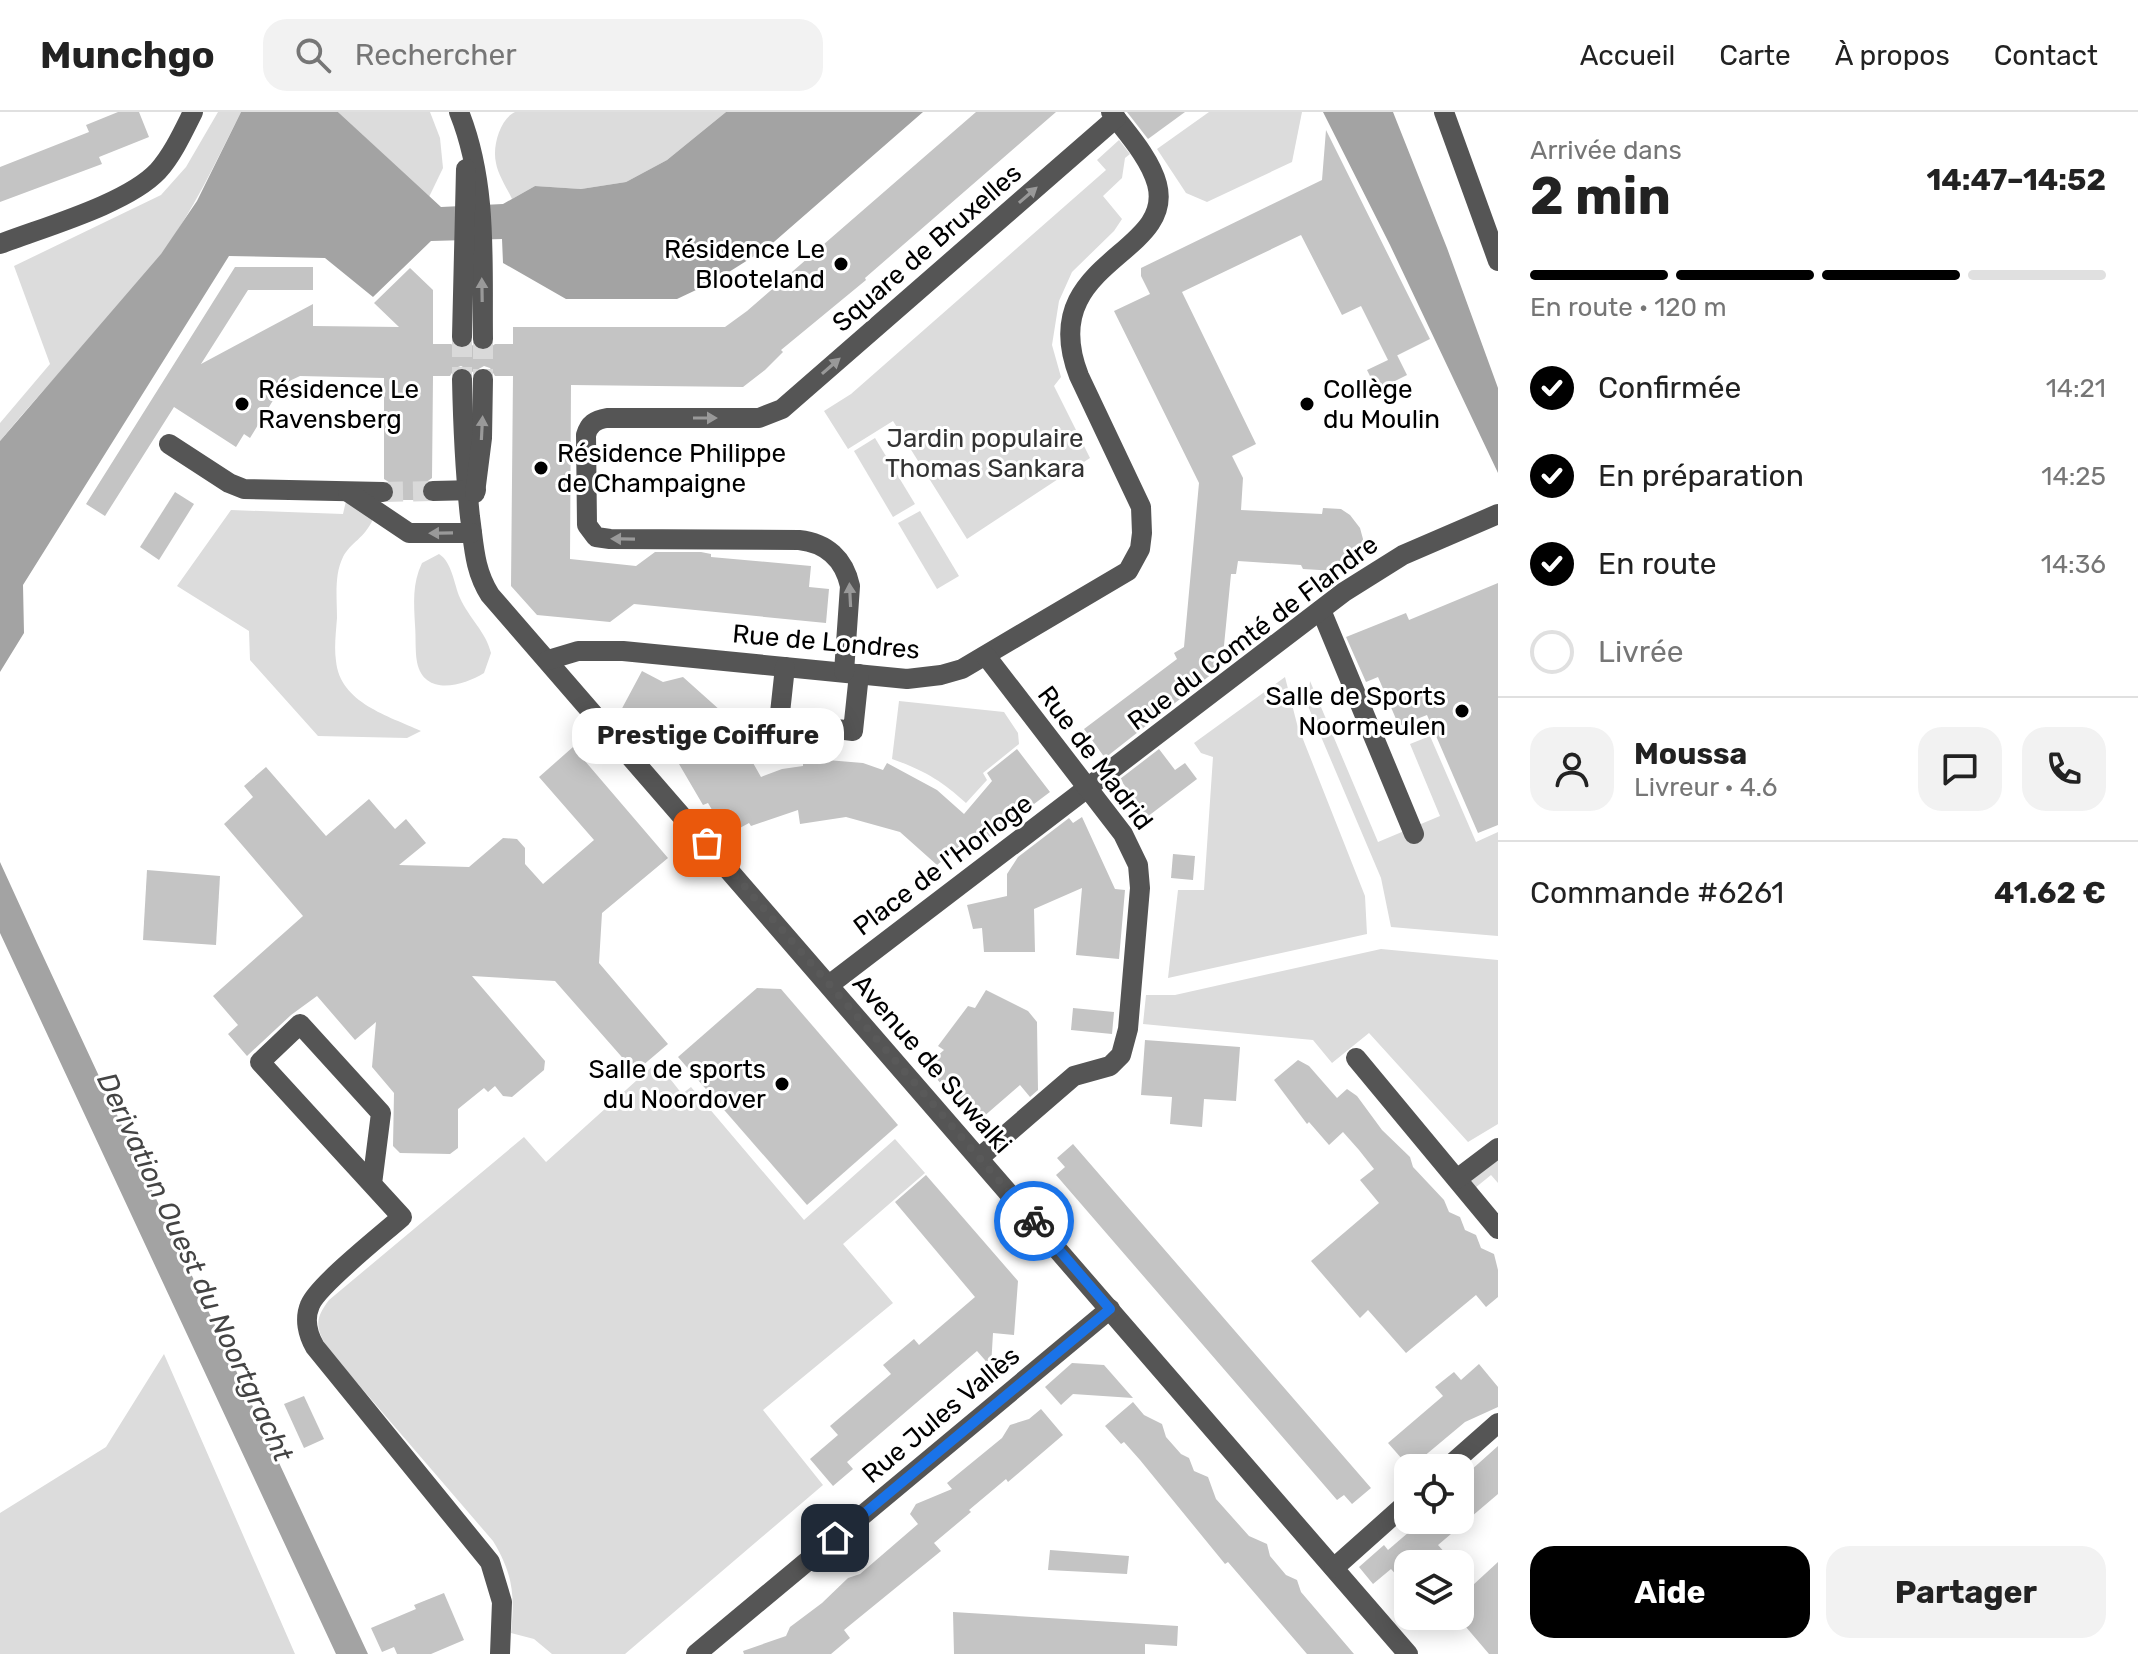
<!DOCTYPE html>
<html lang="fr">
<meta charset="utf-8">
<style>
:root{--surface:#fff;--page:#f2f2f2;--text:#222;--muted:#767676;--line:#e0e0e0;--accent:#000}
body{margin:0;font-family:Rubik,sans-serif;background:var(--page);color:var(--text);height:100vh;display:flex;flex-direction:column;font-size:30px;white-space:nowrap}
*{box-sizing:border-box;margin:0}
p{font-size:26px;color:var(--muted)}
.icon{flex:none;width:44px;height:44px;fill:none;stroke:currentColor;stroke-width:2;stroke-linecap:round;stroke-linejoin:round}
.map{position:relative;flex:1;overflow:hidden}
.drawer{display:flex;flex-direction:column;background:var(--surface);width:640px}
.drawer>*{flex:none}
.controls{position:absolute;left:1394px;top:1342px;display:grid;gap:16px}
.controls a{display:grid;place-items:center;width:80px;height:80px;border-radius:16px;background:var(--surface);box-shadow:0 4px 20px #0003;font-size:40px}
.pin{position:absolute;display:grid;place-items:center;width:68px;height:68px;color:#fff;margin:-34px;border-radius:16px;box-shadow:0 4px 12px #0006}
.courier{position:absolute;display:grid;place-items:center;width:80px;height:80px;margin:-40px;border:6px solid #1a73e8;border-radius:50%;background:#fff;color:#222;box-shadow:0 2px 10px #0007}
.bubble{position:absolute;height:56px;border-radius:24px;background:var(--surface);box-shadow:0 4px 20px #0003;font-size:26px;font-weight:700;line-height:56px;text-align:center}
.head em{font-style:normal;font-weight:700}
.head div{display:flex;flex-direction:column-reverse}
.head{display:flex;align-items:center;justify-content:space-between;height:136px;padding:0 32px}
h1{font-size:52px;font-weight:700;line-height:60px}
.bar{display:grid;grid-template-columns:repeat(4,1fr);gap:12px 8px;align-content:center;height:96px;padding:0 32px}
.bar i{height:10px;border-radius:6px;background:var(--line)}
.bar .active{background:var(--accent)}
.bar p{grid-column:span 4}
.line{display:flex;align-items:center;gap:20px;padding:0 32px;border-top:2px solid var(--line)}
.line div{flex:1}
.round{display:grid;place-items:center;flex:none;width:84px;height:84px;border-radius:24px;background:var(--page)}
ol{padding:0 32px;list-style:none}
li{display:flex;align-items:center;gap:24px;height:88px}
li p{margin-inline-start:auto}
li .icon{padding:8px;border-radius:50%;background:var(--accent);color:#fff;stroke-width:4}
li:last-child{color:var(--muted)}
li i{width:44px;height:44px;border:4px solid var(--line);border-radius:50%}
.button{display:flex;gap:16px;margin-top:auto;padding:16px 32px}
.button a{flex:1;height:92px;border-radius:24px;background:var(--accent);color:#fff;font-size:32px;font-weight:700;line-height:92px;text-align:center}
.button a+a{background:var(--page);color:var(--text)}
header{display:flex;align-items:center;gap:48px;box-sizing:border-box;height:112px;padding:0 40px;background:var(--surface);border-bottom:2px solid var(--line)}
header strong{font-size:38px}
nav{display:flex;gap:44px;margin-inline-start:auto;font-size:28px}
.search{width:560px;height:72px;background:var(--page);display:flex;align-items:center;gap:20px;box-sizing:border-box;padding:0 28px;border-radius:24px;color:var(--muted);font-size:30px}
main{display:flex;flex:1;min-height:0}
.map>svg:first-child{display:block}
</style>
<header>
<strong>Munchgo</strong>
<div class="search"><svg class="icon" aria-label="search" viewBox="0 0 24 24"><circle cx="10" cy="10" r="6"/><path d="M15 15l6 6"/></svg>Rechercher</div>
<nav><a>Accueil</a><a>Carte</a><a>À propos</a><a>Contact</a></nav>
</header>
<main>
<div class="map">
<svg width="1498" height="1542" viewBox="0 0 1498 1542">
<rect width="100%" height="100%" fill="#fff"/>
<!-- green -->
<g fill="#dcdcdc">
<path d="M 218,0 L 241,0 C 216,49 193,100 160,144 C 110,208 52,266 0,329 L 0,311 L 50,252 L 14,154 L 161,83 L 186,55 Z"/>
<path d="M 338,0 L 430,0 L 440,26 L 443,56 L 429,85 Z"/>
<path d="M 515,0 L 726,0 L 667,48 L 626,70 L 581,77 L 535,74 L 512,87 C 507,76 498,63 496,51 C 492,35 500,7 515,0 Z"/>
<path d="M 1209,0 L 1302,0 L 1292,50 L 1207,90 L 1186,81 L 1157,37 Z"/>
<path d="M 1119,28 L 1130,42 L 1125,46 L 1122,66 L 1103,84 L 1122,107 L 1114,119 L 1072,160 L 1059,189 L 1052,233 L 1061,265 L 1054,274 L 1090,346 L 967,427 L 893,309 L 848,337 L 824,299 L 851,282 L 1106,58 L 1097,48 Z"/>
<path d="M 875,326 L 915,392 L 893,405 L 854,339 Z"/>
<path d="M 346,389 L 373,407 C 365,426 350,431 343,445 C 334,463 337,486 337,506 C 336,520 334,535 336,549 C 340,591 389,604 421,619 L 407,626 L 318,624 L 250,548 L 249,519 L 177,474 L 231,398 L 343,402 Z"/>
<path d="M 920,399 L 959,464 L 937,477 L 898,411 Z"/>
<path d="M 439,442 C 452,450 454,472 460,486 C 469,506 486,520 491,541 L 484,561 C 463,574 424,585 417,550 C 415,539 416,525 415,513 C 414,491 412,472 422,451 Z"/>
<path d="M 1285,565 L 1297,612 L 1365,784 L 1367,822 L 1168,866 L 1178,778 L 1204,778 L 1213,645 L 1201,641 L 1194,631 Z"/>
<path d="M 1310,569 L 1378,730 L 1440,704 L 1410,632 L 1430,624 L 1476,730 L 1498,720 L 1498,824 L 1391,815 L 1381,766 L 1308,594 Z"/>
<path d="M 899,589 L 1004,600 L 1018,621 L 1019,632 L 983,661 L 987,668 L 966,691 C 941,668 923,658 892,647 Z"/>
<path d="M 1381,837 L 1498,848 L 1498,1012 L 1468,1030 L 1369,921 L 1332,951 L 1313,928 L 1143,912 L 1146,883 L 1175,883 Z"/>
<path d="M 657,950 L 682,982 L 691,975 L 804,1108 L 895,1027 L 925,1061 L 843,1132 L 893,1191 L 763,1298 L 823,1373 L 625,1542 L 552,1542 L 534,1527 L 511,1521 C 515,1483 513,1462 493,1429 L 327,1236 C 316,1215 314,1208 329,1188 L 524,1025 L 546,1050 Z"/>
<path d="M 1498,1048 L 1498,1071 L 1491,1063 L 1475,1076 L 1470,1069 Z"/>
<path d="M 164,1242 L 295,1542 L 0,1542 L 0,1401 L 106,1335 Z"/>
</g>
<!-- water -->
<g fill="#a3a3a3">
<path d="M 241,0 L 338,0 L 441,95 L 503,92 L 535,74 L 581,77 L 626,70 L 667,48 L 726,0 L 923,0 L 767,136 L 713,170 L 677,187 L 566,187 L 503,151 L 502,127 L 431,129 L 373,185 L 325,146 L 229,144 L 23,473 L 24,521 L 0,560 L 0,329 L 161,142 L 197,89 Z"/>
<path d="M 1323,0 L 1393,0 L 1447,136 L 1498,276 L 1498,361 L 1390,133 Z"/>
<path d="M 0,750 L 37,831 L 368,1542 L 336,1542 L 0,821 Z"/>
</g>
<!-- building -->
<g fill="#c4c4c4">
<path d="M 118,0 L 139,0 L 149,25 L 99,45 L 102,52 L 0,90 L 0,55 L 89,20 L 86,13 Z"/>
<path d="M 976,0 L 1056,0 L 865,166 L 866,168 L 781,238 L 783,240 L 765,258 L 743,275 L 571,273 L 570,447 L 636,454 L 655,440 L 701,440 L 711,442 L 711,445 L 811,454 L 809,475 L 829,477 L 826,511 L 634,492 L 610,510 L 537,503 L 511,474 L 513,264 L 495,264 L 490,256 L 484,254 L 473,260 L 461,254 L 455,256 L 450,264 L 433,264 L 432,366 L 421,374 L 420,380 L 424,388 L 393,388 L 396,381 L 395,374 L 384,367 L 384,266 L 300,264 L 283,272 L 250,326 L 244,322 L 236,335 L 174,295 L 105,404 L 86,392 L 235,155 L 313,155 L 313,178 L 248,178 L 201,252 L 313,192 L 313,214 L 399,215 L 374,191 L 410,156 L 433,178 L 433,232 L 451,232 L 461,238 L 472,233 L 484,240 L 495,232 L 513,232 L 513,215 L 725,215 L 747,199 Z"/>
<path d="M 1127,0 L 1185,0 L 1148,27 Z"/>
<path d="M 1326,18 L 1430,227 L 1394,245 L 1397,243 L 1407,263 L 1377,278 L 1367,258 L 1388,248 L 1361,194 L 1342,203 L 1301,123 L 1182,180 L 1256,332 L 1232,344 L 1243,366 L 1241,398 L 1322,402 L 1323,396 L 1341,397 L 1350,403 L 1360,416 L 1363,427 L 1361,439 L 1352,451 L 1336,459 L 1303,457 L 1301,453 L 1238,449 L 1236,462 L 1231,462 L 1222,554 L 1105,646 L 1084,617 L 1177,547 L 1174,541 L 1184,535 L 1199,371 L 1114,199 L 1150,182 L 1141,164 L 1141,156 L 1322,68 Z"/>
<path d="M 175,380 L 194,392 L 159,448 L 140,435 Z"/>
<path d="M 1498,471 L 1498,713 L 1478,721 L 1427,603 L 1399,614 L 1378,565 L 1366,570 L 1346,525 L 1406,501 L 1409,508 Z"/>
<path d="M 642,559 L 663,570 L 683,565 L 740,616 L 735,619 L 761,665 L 782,657 L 803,654 L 803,648 L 815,647 L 863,651 L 883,658 L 887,651 L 937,678 L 964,702 L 992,669 L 987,661 L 1017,637 L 1050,680 L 990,725 L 981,717 L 937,753 L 900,720 L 846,705 L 800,712 L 798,698 L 751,714 L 749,711 L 727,723 L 708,691 L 703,693 L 672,640 L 648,618 L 619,602 Z"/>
<path d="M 573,635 L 668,746 L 602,801 L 599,851 L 668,932 L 635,960 L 555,869 L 472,864 L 545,949 L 544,958 L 512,985 L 503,984 L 495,974 L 488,980 L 484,976 L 458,997 L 458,1036 L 450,1042 L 400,1041 L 393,1034 L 394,981 L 372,955 L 376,910 L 355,928 L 317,884 L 291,903 L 247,944 L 228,922 L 238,913 L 213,884 L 303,804 L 224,712 L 253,685 L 244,674 L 266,655 L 326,724 L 369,687 L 395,717 L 406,707 L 426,731 L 399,753 L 469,755 L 503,726 L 517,727 L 525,736 L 525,752 L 543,772 L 594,728 L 539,665 Z"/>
<path d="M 1159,637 L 1175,658 L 1185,651 L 1197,667 L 1147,705 L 1120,667 Z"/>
<path d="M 1082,705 L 1115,777 L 1125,778 L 1119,847 L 1076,843 L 1082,776 L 1034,797 L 1035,840 L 984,840 L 982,816 L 973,817 L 967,793 L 1007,784 L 1007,762 L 1018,745 L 1069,706 L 1073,711 Z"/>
<path d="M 1173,742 L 1195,744 L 1193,768 L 1171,766 Z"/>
<path d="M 147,758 L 220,764 L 216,833 L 143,828 Z"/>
<path d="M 757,876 L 781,877 L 898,1013 L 807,1093 L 678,945 Z"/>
<path d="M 986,878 L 1028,899 L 1037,910 L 1038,978 L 1030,985 L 1020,973 L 975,1012 L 926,954 L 944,938 L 938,934 L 968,894 L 975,896 Z"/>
<path d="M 1073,896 L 1114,900 L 1112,922 L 1071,918 Z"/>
<path d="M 1145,928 L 1240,935 L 1236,989 L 1204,987 L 1202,1015 L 1170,1012 L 1172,985 L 1141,983 Z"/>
<path d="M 1298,948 L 1309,954 L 1337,986 L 1347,977 L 1357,984 L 1382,1018 L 1410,1045 L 1413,1055 L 1444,1088 L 1449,1100 L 1460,1105 L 1465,1118 L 1476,1123 L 1481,1136 L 1494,1142 L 1498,1158 L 1498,1185 L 1486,1195 L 1476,1183 L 1406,1241 L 1368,1198 L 1360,1206 L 1311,1149 L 1379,1091 L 1360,1068 L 1374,1057 L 1359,1038 L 1343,1020 L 1329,1033 L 1309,1010 L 1307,1012 L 1274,968 Z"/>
<path d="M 1073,1032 L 1371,1376 L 1352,1392 L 1344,1383 L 1337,1388 L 1056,1063 L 1065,1055 L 1057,1046 Z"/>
<path d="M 926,1063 L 1018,1169 L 1014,1223 L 993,1221 L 991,1255 L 977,1239 L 847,1350 L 853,1357 L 833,1374 L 810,1347 L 838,1323 L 830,1314 L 891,1262 L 883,1253 L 914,1227 L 919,1233 L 975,1185 L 895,1090 Z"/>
<path d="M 1072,1251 L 1104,1253 L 1133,1286 L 1073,1282 L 1061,1293 L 1045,1275 Z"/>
<path d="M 1479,1252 L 1498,1275 L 1498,1295 L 1465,1310 L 1410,1356 L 1388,1331 L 1443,1284 L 1435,1275 L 1454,1260 L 1461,1268 Z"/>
<path d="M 304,1284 L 324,1327 L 304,1336 L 284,1292 Z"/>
<path d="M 1133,1290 L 1144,1303 L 1162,1312 L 1166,1325 L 1181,1342 L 1189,1346 L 1194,1359 L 1208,1365 L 1216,1387 L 1249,1424 L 1267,1432 L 1270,1444 L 1286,1463 L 1297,1468 L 1301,1480 L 1354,1542 L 1307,1542 L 1228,1450 L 1225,1452 L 1140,1348 L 1124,1330 L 1121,1332 L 1105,1314 Z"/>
<path d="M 1041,1297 L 1063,1323 L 1008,1370 L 1006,1367 L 969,1398 L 971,1400 L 934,1431 L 941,1439 L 844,1518 L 850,1526 L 831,1542 L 744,1542 L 743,1539 L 786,1524 L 790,1515 L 822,1491 L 848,1466 L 860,1462 L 918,1412 L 910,1402 L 916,1392 L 952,1377 L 947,1371 L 1002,1326 L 1010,1313 L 1029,1307 Z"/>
<path d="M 1498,1334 L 1498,1382 L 1438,1433 L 1455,1452 L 1408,1452 L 1408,1476 L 1391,1457 L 1373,1472 L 1359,1455 L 1384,1433 L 1388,1438 L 1423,1408 L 1460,1408 L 1460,1368 Z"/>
<path d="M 1050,1438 L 1129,1444 L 1127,1462 L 1048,1458 Z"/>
<path d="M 1498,1450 L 1498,1542 L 1489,1542 L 1460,1508 L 1460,1458 L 1473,1473 Z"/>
<path d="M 444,1481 L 464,1528 L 431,1542 L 397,1542 L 394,1535 L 382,1540 L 371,1516 L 416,1497 L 414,1493 Z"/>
<path d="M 953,1500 L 1178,1514 L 1177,1534 L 1145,1532 L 1145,1542 L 954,1542 Z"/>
</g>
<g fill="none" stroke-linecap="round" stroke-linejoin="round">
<!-- minor-tunnel -->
<g stroke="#d9d9d9" stroke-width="20" stroke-dasharray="20 10" stroke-linecap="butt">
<path d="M 462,225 L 462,267"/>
<path d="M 483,227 L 483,267"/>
<path d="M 383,380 L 433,379"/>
</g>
<!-- minor -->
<g stroke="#555" stroke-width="20">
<path d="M 459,0 C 488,72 482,150 483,227"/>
<path d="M 1444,0 L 1498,149"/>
<path d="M 0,132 C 44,115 127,92 158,59 C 173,42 183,20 193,0"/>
<path d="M 462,225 L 466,57"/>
<path d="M 462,267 C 463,314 465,359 470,405 C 474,433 474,458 490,483 L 1408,1542"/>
<path d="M 169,332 L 229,371 L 244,377 L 383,380"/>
<path d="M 433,379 L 476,378"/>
<path d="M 348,380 L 409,421 L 472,421"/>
<path d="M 475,381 L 482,326 L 483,267"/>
<path d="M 1321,498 L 1414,722"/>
<path d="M 548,548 L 578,539 L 623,539 L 907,567 L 941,563 L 962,557 L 1128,459 L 1140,437 L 1142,421 L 1141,395 L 1079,264 C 1034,149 1176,144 1157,72 C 1150,46 1127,21 1111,0"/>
<path d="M 785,555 L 779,610 L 853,619 L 859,562"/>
<path d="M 844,560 L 850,474 C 844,447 827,431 799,428 L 610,427 L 596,425 L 587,413 L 586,323 C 589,312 595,308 607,306 L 759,306 L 782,297 L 1116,6"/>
<path d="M 829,873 L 1344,480 L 1403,443 L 1498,402"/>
<path d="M 1356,946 L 1498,1117"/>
<path d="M 979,1046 L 1074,964 L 1110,954 L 1121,943 L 1128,917 L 1140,776 L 1138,753 L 1123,722 L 986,544"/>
<path d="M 1457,1067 L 1498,1036"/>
<path d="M 372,1072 L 381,1001 L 300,912 L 260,950 L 402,1105 C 383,1122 318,1173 310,1193 C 304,1207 308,1223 315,1235 L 490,1450 L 502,1490 L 500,1542"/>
<path d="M 1447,1356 L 1498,1311"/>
<path d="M 1334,1456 L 1408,1390"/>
<path d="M 696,1542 L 1110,1197"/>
</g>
</g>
<!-- one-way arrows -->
<defs><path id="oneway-solid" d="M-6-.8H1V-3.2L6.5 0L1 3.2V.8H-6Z" transform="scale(2)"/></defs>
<g fill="#999">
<use href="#oneway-solid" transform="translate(1028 83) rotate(-41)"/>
<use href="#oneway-solid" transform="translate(482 178) rotate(-91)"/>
<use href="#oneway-solid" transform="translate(831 254) rotate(-41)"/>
<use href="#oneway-solid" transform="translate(705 306)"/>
<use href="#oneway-solid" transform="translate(482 316) rotate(-87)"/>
<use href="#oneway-solid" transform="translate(441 421) rotate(179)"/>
<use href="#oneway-solid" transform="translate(623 427) rotate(-179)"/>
<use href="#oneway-solid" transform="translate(850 483) rotate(-93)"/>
</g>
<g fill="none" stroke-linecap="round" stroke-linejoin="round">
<!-- done -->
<path stroke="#595959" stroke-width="8" stroke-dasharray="0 14.4" d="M 707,731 L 1034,1109"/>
<!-- route -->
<path stroke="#1a73e8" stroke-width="10" d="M 835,1426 L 1110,1197 L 1034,1109"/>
</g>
<!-- markers -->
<g fill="#000" stroke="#fff" stroke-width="3">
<circle cx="841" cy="152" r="8"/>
<circle cx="242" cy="292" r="8"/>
<circle cx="1307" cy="292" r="8"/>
<circle cx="541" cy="356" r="8"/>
<circle cx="1462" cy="599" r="8"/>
<circle cx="782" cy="972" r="8"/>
</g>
<g text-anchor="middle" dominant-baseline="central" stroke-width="6" stroke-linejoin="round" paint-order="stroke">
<!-- street labels -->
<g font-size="26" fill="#000" stroke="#fff">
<text transform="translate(927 136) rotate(-41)">Square de Bruxelles</text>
<text transform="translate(1253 521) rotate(-37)">Rue du Comté de Flandre</text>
<text transform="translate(826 530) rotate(5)">Rue de Londres</text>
<text transform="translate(1095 646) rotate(53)">Rue de Madrid</text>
<text transform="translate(943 753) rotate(-37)">Place de l'Horloge</text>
<text transform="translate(932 952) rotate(49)">Avenue de Suwalki</text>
<text transform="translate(941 1303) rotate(-40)">Rue Jules Vallès</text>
</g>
<!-- poi labels -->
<g font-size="26" fill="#000" stroke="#fff" text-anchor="end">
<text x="825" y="137">Résidence Le<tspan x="825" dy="30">Blooteland</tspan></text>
<text x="258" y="277" text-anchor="start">Résidence Le<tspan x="258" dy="30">Ravensberg</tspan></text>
<text x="1323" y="277" text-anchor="start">Collège<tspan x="1323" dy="30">du Moulin</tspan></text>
<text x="557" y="341" text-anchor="start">Résidence Philippe<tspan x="557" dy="30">de Champaigne</tspan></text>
<text x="1446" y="584">Salle de Sports<tspan x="1446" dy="30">Noormeulen</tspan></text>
<text x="766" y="957">Salle de sports<tspan x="766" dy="30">du Noordover</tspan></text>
</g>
<!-- park labels -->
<g font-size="26" fill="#333" stroke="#fff">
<text x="985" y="326">Jardin populaire<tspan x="985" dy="30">Thomas Sankara</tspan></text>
</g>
<!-- water labels -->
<g font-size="28" font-style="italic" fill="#444" stroke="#fff">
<text transform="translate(195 1155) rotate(65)">Derivation Ouest du Noortgracht</text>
</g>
</g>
</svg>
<div class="controls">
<a><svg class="icon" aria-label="locate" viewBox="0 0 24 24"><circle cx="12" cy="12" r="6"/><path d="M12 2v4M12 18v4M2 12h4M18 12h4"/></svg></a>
<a><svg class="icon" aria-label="layers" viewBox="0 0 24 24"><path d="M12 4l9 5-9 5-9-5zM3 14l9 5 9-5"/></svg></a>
</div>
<div class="pin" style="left:707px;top:731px;background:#ea580c"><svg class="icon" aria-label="bag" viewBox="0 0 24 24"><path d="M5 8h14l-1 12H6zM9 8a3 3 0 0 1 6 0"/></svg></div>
<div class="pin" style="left:835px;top:1426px;background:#1f2937"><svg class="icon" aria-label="home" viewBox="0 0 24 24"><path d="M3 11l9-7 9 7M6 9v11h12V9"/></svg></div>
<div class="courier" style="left:1034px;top:1109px"><svg class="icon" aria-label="bike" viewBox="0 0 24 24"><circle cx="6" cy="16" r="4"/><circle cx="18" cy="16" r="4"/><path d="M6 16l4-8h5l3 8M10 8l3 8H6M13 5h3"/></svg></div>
<div class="bubble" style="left:572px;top:596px;width:272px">Prestige Coiffure</div>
</div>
<section class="drawer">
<div class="head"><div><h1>2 min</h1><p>Arrivée dans</p></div><em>14:47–14:52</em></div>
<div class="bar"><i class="active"></i><i class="active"></i><i class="active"></i><i></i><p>En route · 120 m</p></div>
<ol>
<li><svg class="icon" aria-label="check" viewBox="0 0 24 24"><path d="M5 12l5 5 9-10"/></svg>Confirmée<p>14:21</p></li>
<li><svg class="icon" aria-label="check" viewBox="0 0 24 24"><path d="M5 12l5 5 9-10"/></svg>En préparation<p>14:25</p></li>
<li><svg class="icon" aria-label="check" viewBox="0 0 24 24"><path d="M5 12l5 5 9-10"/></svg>En route<p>14:36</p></li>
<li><i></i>Livrée</li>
</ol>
<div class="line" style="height:144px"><a class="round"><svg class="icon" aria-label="person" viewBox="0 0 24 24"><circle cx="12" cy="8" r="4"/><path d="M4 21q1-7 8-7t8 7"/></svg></a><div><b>Moussa</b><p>Livreur · 4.6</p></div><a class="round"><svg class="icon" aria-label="chat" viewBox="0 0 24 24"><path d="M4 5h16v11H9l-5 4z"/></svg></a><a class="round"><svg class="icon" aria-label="phone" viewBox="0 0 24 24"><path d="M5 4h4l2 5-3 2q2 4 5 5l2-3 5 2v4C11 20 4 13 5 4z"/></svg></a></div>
<div class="line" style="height:104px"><div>Commande #6261</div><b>41.62 €</b></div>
<div class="button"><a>Aide</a><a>Partager</a></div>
</section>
</main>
